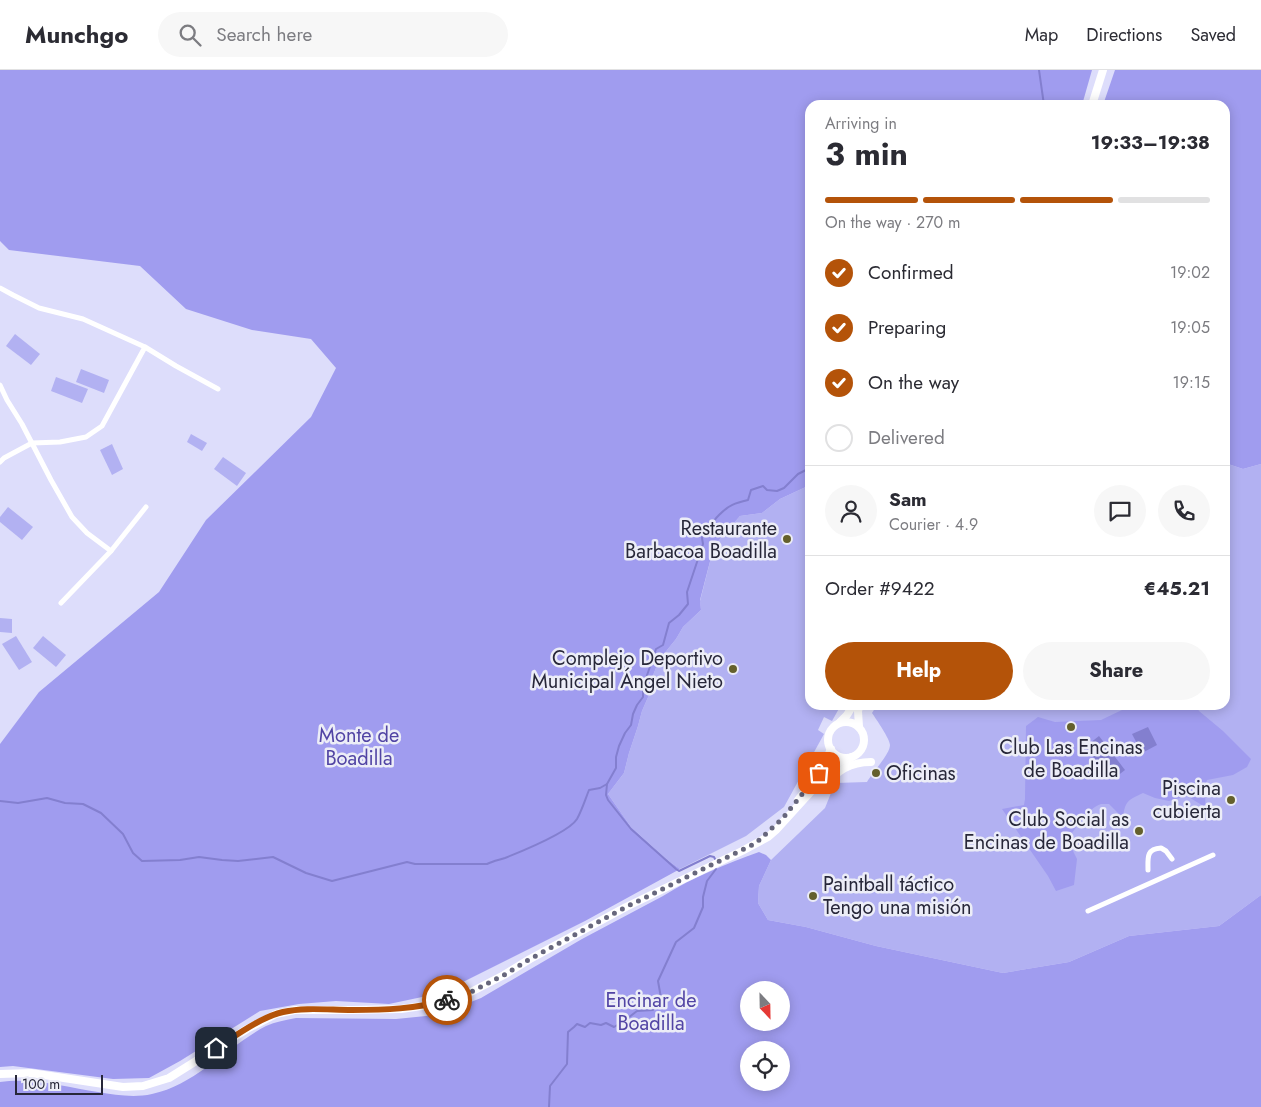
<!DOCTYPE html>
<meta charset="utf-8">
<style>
:root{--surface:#fff;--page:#f7f7f7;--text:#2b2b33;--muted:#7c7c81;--line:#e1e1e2;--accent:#b45309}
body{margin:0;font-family:Jost,sans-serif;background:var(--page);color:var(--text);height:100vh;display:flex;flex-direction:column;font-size:19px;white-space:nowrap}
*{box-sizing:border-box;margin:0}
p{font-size:16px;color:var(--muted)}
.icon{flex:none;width:28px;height:28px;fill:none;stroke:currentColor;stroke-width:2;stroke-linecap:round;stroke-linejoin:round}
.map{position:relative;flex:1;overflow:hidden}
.drawer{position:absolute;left:805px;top:30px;width:425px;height:610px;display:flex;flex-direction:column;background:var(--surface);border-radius:15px;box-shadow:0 2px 12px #0003}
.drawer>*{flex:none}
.needle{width:32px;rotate:158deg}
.controls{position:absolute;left:740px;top:911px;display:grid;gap:10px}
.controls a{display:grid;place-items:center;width:50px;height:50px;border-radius:50%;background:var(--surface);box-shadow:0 2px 12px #0003;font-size:25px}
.scale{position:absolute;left:15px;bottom:12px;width:88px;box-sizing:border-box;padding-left:5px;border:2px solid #272739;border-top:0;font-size:14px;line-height:18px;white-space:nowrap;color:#272739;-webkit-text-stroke:4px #ecedf7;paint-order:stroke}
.pin{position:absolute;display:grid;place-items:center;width:42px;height:42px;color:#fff;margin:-21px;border-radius:10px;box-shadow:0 2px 8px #0006}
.courier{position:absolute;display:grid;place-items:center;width:50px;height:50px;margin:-25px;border:4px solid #b45309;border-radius:50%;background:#fff;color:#222;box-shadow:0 1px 6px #0007}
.headline em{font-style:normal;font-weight:700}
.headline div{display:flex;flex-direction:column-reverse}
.headline{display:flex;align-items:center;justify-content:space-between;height:85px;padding:0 20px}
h1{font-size:32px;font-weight:700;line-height:38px}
.bar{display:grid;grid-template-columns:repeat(4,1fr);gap:8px 5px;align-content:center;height:60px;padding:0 20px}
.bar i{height:6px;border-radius:4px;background:var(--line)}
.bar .selected{background:var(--accent)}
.bar p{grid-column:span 4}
.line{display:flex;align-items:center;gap:12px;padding:0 20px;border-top:1px solid var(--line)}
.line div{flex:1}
.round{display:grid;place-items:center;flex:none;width:52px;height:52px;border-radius:26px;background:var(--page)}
ol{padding:0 20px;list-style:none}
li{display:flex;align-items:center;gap:15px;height:55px}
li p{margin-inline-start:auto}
li .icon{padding:5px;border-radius:50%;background:var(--accent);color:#fff;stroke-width:4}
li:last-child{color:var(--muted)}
li i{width:28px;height:28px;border:2px solid var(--line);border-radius:50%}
.button{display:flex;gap:10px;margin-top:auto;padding:10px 20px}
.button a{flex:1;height:58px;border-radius:30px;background:var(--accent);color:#fff;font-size:20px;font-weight:700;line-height:58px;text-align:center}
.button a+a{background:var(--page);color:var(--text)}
header{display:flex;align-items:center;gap:30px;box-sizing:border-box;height:70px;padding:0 25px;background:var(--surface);border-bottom:1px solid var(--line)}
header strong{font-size:24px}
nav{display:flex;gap:28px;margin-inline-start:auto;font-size:18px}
.search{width:350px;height:45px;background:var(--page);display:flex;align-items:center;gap:12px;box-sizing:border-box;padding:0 18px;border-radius:28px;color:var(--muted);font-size:19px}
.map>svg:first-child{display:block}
</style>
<header>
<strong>Munchgo</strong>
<div class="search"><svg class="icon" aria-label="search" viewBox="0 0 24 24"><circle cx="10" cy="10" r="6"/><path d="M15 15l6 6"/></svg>Search here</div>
<nav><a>Map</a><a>Directions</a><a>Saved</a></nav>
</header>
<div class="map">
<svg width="1261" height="1037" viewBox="0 0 1261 1037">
<rect width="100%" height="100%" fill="#ddddfb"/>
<!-- green -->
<g fill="#b2b1f2">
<path d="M 15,264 L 40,284 L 31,295 L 6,276 Z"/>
<path d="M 81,299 L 109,310 L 104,323 L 76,312 Z"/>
<path d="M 56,307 L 88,319 L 82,333 L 51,321 Z"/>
<path d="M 191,364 L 207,373 L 202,381 L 187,372 Z"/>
<path d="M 112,374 L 123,399 L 112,405 L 100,380 Z"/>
<path d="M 223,387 L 246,403 L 237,416 L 214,399 Z"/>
<path d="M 1225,393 L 1243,399 L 1261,394 L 1261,825 L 1219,856 L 1129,866 L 1069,892 L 1003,903 L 876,876 L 806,857 L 768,850 L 758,833 L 759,816 L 771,790 L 825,738 L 835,713 L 867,712 C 872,703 890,684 890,675 C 890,669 876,649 872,643 L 877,635 L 1225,635 Z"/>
<path d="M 810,415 L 810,635 L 841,635 L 832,651 L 824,647 L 818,660 L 824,664 L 784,737 L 746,766 L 680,799 L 666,789 L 631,757 L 608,724 L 624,703 L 629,683 L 638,656 L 642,641 L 649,625 L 652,608 L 659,590 L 676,569 L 683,557 L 701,540 L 700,531 L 714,476 L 740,446 L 762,443 L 780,429 Z"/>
<path d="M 8,437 L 33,457 L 22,470 L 0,452 L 0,447 Z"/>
<path d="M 0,548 L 12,549 L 12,563 L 0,562 Z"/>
<path d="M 16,566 L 32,592 L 19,600 L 2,574 Z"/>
<path d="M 43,566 L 66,585 L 56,597 L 33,578 Z"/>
</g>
<!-- forest -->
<g fill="#a09cef" fill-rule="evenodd">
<path d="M 0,0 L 1092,0 L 1082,35 L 810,35 L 810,415 L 780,429 L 762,443 L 740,446 L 714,476 L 700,530 L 701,540 L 683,557 L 676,569 L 659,590 L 652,608 L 649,625 L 642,641 L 638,656 L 629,683 L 624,703 L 608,724 L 631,757 L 666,789 L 680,799 L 585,851 L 441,923 L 389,934 L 336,931 L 299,934 L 260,941 L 180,991 L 149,1008 L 113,1009 L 13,996 L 0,997 L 0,674 L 39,622 L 159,522 L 206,450 L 311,347 L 336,298 L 311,269 L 252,260 L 186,239 L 140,196 L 9,180 L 0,171 Z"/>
<path d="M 1115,0 L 1261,0 L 1261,394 L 1243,399 L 1225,393 L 1225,35 L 1103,35 Z"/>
<path d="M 1140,635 L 1195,635 L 1199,641 L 1223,661 L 1251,689 L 1247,697 L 1233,705 L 1207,710 C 1204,719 1206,729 1205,737 L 1187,726 L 1169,731 L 1155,728 L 1143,723 C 1128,730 1125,731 1123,748 L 1109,734 C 1106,734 1103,734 1101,734 C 1088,738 1076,759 1067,769 L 1077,789 L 1074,815 L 1056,821 L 1048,806 L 1002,739 L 1024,735 L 1025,729 L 1026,656 L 1038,647 L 1055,652 L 1101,650 L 1122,640 Z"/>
<path d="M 759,782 L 766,785 L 771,790 L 759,816 L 758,833 L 768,850 L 806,857 L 876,876 L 1003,903 L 1069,892 L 1129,866 L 1219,856 L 1261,825 L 1261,1037 L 0,1037 L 0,1012 C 32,1007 67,1017 98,1022 C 116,1025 134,1028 152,1024 C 197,1014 226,977 266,956 C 275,952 286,950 296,948 L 396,949 L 426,946 L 453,939 L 481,928 L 582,869 L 663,826 C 693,807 726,794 759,782 ZM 749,920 L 781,920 L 781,952 L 749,952 ZM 749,980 L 781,980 L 781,1012 L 749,1012 Z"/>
</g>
<!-- water -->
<g fill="#837fcf">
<path d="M 1148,657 L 1157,675 L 1142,683 L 1132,664 Z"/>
<path d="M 1099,666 L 1125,700 L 1112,710 L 1085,677 Z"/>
</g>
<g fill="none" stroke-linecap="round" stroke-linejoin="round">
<!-- stream -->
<g stroke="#837fcf" stroke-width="2">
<path d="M 1039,0 L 1044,35"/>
<path d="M 607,714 L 606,725 L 608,730 L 631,759 L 676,799 L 679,801 L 710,786 L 714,787 L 715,789"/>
<path d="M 0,731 L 18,733 L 47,728 L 65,733 L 83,734 L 101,743 L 123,764 L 133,783 L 142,791 L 180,790 L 199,787 L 222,790 L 238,791 L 273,787 L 306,803 L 332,811 L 407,792 L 415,794 L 487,794 C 493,791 499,790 505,788 C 520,782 569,762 577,749 C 582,740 585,730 589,720 L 600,718 L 607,714 L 616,698 L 616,687 L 619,676 L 625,663 L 631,655 L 633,644 L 637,635 L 643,627 L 643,617 L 656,579 L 663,575 L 669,553 L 679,545 L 688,534 L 687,522 L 703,474 L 702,468 L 704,459 C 712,455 713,451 719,445 C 729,435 735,433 748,430 L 751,420 L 763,416 L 767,420 L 777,421 L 784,418 L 798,404 L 810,398"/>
<path d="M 549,1037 L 550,1016 L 567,994 L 568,962 L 574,957 L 577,954 L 585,957 L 590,953 L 601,955 L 606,953 L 614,957 L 624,951 L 637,941 L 653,940 L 661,928 L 658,911 L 676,872 L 694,858 L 703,837 L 703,827 L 707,811 L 716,799"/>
</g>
<!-- minor -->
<g stroke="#fff" stroke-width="5">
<path d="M 0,218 L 13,225 L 39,238 L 83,249 L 145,277 L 176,296 L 218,319"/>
<path d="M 0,315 L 7,330 L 22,354 L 51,410 L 72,447 L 87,463 L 111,481"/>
<path d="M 0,392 L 4,388 L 32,373 L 60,372 L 86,367 L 102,356 L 145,277"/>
<path d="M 61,533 L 111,481 L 146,437"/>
<path d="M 1148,800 C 1148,788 1146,779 1161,778 L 1166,781 L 1172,789"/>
<path d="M 1088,841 L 1213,785"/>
</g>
<!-- primary -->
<g stroke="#fff" stroke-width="8">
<path d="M 1092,35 L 1103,0"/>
<circle cx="846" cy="670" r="18"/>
<path d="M 840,652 L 847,645 L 853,635"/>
<path d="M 859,657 L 858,641 L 860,635"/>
<path d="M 823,716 C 838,701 849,692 871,692"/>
<path d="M 798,730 C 811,714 823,699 831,679"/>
<path d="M 0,1004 L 31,1003 L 123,1017 L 143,1016 L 169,1008 L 247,959 L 276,944 L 295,940 L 352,940 L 401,939 L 422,936 L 446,931 L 469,923 L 504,905 L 530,889 L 626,837 L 742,781 L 768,767 L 776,760 L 835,695 L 842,691 L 852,687"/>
</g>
</g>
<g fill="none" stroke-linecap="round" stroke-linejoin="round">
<!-- done -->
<path stroke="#67677d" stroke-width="5" stroke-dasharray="0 9" d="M 447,930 L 469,923 L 504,905 L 530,889 L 626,837 L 756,773 L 783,748 L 819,703"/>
<!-- route -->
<path stroke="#b45309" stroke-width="6" d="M 216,978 C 237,965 259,948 283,942 C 305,937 329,940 352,940 C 384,940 416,939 447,930"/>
</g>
<!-- markers -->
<g fill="#64602d" stroke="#ecedf7" stroke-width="2">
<circle cx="787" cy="469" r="5"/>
<circle cx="733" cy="599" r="5"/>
<circle cx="1071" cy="657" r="5"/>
<circle cx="876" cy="703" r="5"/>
<circle cx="1231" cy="730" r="5"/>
<circle cx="1139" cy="761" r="5"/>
<circle cx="813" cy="826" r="5"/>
</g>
<g text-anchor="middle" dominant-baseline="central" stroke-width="5" stroke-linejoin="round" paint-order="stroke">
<!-- poi labels -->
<g font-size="20" fill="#272739" stroke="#ecedf7" text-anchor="end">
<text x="777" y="458">Restaurante<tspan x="777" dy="23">Barbacoa Boadilla</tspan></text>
<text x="723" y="588">Complejo Deportivo<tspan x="723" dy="23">Municipal Ángel Nieto</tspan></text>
<text x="1071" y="677" text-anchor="middle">Club Las Encinas<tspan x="1071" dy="23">de Boadilla</tspan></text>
<text x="886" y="703" text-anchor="start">Oficinas</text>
<text x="1221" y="718">Piscina<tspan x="1221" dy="23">cubierta</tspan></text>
<text x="1129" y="749">Club Social as<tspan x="1129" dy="23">Encinas de Boadilla</tspan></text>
<text x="823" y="814" text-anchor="start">Paintball táctico<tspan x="823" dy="23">Tengo una misión</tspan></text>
</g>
<!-- park labels -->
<g font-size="20" fill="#5144a4" stroke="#ecedf7">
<text x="359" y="665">Monte de<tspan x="359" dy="23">Boadilla</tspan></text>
<text x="651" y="930">Encinar de<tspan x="651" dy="23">Boadilla</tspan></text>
</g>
</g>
</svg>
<div class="controls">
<a><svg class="needle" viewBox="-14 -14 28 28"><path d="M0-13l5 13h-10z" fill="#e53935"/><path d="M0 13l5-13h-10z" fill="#7c7c81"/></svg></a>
<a><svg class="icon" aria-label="locate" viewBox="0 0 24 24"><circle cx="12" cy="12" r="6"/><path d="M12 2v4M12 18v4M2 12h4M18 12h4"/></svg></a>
</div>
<div class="scale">100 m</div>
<div class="pin" style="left:819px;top:703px;background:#ea580c"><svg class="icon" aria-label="bag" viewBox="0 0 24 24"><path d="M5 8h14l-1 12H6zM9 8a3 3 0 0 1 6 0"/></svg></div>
<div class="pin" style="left:216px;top:978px;background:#1f2937"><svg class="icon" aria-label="home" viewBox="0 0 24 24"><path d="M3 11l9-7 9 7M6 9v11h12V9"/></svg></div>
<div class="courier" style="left:447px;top:930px"><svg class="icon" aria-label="bike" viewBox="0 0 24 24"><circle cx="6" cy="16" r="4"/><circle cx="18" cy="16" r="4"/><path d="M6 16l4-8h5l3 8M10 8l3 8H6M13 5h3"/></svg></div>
<section class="drawer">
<div class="headline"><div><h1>3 min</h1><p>Arriving in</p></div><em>19:33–19:38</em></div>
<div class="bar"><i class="selected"></i><i class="selected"></i><i class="selected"></i><i></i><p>On the way · 270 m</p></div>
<ol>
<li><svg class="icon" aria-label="check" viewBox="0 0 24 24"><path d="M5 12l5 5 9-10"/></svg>Confirmed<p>19:02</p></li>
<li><svg class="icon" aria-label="check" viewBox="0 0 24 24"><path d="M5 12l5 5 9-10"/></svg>Preparing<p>19:05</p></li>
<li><svg class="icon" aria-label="check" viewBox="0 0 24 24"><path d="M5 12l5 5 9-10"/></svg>On the way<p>19:15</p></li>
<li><i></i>Delivered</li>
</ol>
<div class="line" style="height:90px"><a class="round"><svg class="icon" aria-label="person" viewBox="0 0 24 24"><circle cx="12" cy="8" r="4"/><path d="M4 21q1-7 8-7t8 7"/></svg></a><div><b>Sam</b><p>Courier · 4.9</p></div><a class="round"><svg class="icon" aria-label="chat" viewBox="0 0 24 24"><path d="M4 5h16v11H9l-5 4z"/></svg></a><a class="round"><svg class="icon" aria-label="phone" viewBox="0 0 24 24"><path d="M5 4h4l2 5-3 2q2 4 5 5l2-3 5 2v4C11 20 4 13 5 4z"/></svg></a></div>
<div class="line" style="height:65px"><div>Order #9422</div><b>€45.21</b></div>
<div class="button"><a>Help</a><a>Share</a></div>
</section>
</div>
